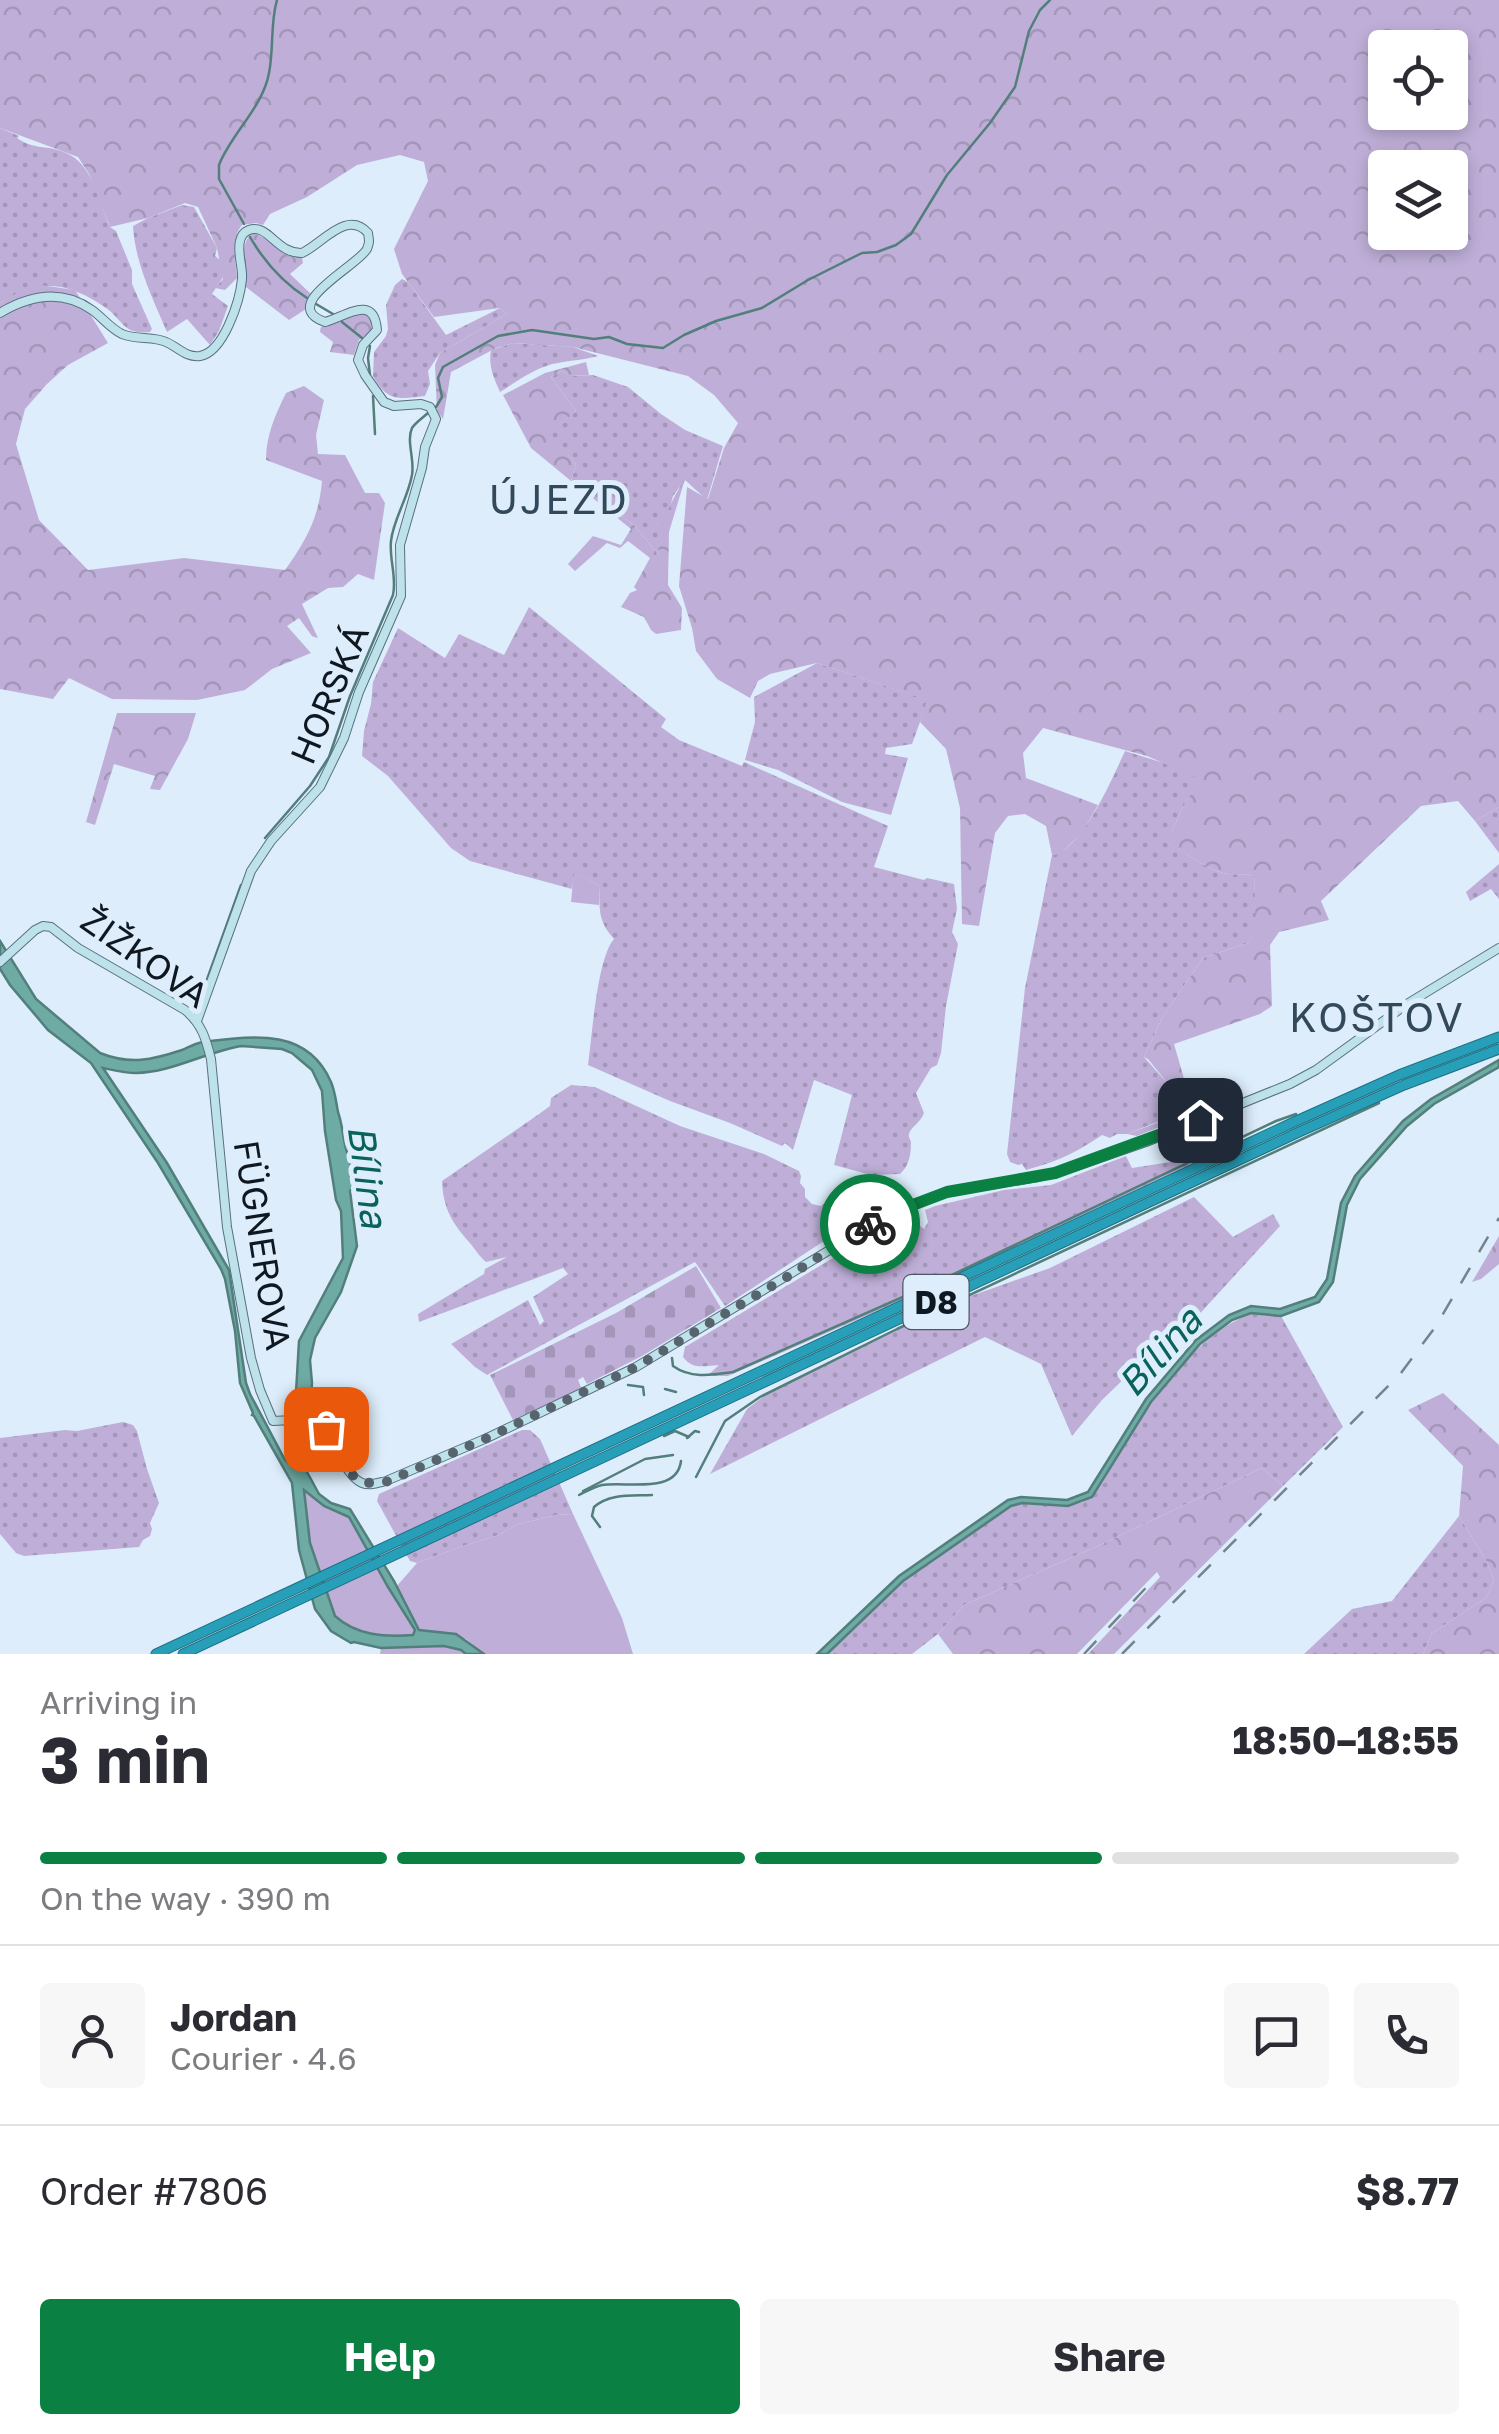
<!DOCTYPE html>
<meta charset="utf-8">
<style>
:root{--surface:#fff;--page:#f7f7f7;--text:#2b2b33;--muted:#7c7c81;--line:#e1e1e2;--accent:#0b8043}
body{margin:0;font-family:"Golos Text",sans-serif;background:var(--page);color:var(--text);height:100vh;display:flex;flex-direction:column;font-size:38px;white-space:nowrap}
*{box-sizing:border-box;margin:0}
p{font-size:32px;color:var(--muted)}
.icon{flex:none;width:55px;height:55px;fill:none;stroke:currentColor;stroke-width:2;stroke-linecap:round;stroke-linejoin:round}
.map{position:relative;height:1654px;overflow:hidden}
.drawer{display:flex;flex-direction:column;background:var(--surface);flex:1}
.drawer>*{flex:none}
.fabs{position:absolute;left:1368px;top:30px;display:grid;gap:20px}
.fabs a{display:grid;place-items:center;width:100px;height:100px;border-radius:10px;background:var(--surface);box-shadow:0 5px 15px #0003;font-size:50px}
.pin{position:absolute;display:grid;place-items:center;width:85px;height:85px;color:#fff;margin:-42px;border-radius:20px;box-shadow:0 5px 15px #0006}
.courier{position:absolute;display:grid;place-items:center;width:100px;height:100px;margin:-50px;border:8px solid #0b8043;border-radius:50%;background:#fff;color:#222;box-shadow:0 2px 12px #0007}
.head em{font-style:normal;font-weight:700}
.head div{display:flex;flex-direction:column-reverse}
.head{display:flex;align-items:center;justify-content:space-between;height:170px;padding:0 40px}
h1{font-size:65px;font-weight:700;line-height:75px}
.bar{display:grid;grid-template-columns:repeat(4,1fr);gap:15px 10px;align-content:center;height:120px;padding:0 40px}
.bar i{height:12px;border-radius:8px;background:var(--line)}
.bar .active{background:var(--accent)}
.bar p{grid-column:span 4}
.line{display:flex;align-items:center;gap:25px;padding:0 40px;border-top:2px solid var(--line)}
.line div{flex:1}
.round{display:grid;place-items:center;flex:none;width:105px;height:105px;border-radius:10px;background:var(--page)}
.action{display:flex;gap:20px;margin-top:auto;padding:20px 40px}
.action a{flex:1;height:115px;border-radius:10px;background:var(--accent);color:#fff;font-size:40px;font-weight:700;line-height:115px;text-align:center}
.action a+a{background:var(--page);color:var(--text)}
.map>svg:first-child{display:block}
</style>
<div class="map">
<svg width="1499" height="1654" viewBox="0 0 1499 1654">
<defs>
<pattern id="grass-dots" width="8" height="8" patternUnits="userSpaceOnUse" patternTransform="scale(2.5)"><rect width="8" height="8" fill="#bfafd8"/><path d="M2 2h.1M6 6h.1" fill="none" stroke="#a396b9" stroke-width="1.8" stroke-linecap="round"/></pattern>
<pattern id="forest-crowns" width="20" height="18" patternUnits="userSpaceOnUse" patternTransform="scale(2.5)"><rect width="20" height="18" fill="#bfafd8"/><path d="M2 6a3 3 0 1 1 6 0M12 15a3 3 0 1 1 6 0" fill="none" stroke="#a396b9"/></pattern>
<pattern id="cemetery-stones" width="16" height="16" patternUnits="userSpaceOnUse" patternTransform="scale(2.5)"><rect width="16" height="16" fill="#bfafd8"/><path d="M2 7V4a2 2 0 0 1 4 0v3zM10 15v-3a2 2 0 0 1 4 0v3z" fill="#a396b9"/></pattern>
</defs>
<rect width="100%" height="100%" fill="#ddedfb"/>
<!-- grass -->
<g fill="url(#grass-dots)">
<path d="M 0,128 L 19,136 L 17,138 C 34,150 47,145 64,152 C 93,163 99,202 110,227 L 116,231 L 132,270 L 132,284 L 152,329 L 150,332 C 126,334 125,325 110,311 C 104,306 97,302 90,298 C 55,279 33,284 0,303 Z"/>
<path d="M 182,205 L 194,207 L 217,248 L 215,256 L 220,260 L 223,277 L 212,294 L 228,306 L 219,331 L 210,345 L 187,319 L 167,332 C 153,299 135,263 133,226 L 148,218 Z"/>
<path d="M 402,279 L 408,282 L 446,335 L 500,308 L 507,314 L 440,353 L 428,371 L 430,384 L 425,396 C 399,399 387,402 373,376 L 374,352 L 386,336 L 388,329 L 386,305 L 395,285 Z"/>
<path d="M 513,343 L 573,347 L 598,356 C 584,360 572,360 558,363 C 537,366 518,381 500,392 C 494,378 488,366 491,350 Z"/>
<path d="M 561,371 L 572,376 L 593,375 L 628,387 L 661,414 L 685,430 L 723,446 L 707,500 L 685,480 L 673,496 L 658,554 L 634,525 L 594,496 L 594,493 L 571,481 L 576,464 L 549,434 L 576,411 L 551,377 Z"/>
<path d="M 529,607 L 666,719 L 661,727 L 679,740 L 742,766 L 744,762 L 888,826 L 874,867 L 924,880 L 927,878 L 954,884 L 957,909 L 952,932 L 958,944 L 946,1006 L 941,1053 L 937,1065 L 931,1068 L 916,1093 L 924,1113 C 920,1124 911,1126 909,1134 C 908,1136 910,1139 911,1142 C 911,1155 909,1166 900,1174 L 871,1175 L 834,1165 L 852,1095 L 814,1080 L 793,1150 L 785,1143 L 782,1146 L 730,1123 L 670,1101 L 588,1065 C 592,1037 597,958 614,939 C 598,921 599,910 600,886 L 575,873 L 572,889 L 470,861 L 451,848 L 388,776 L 362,756 L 364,731 L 371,704 L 373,682 L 398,628 L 445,658 L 459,634 L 504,655 Z"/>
<path d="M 817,663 L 928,700 L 912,744 L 886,748 L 885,754 L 908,758 L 891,815 L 842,802 L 778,770 L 745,760 L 755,722 L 754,697 Z"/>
<path d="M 1125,751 L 1177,767 L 1201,779 L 1181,810 L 1172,832 L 1162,839 C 1181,849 1208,872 1229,874 C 1239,875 1245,873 1254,876 L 1257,929 L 1248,943 L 1203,958 L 1162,1018 L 1144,1057 L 1169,1085 L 1169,1112 L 1162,1120 L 1127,1134 L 1117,1134 L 1110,1138 L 1102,1135 C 1074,1154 1058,1161 1026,1170 L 1022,1164 L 1018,1165 L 1010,1162 L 1007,1154 L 1025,988 L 1052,855 C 1081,852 1113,777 1125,751 Z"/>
<path d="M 1499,807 L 1499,853 L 1475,821 Z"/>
<path d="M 1499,864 L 1499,899 L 1491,889 L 1470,901 L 1466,892 Z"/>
<path d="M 571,1085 L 595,1087 L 680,1126 L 764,1154 L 799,1171 L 801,1176 L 800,1183 L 805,1189 L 805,1197 L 812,1204 L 821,1206 L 846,1186 L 855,1190 L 862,1216 L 725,1306 L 695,1262 L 487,1375 L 475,1367 L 451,1344 L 528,1300 L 540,1325 L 544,1321 L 533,1297 L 568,1274 L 563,1268 L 419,1322 L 418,1314 L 484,1274 L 485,1269 L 507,1257 L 486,1262 C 479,1256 475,1249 469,1242 C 452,1223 443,1208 442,1181 L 539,1114 L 550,1106 L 551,1098 Z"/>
<path d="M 1126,1156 L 1132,1168 L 1209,1156 L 884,1308 L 728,1376 L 707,1376 L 719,1365 C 704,1366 693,1370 683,1357 L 685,1347 L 896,1220 L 909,1217 L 924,1229 L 928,1222 L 925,1210 L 935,1206 L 1004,1190 L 1051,1185 Z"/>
<path d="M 1194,1197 L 1233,1237 L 1273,1214 L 1280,1226 L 1194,1320 L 1156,1348 L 1102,1400 L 1072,1436 L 1041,1364 L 985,1337 L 710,1474 L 747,1409 L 772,1390 L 954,1302 L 1050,1268 Z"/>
<path d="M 1252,1313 L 1281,1316 L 1343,1427 L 1283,1486 L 1262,1468 L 1100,1545 L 964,1605 L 938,1634 L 912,1654 L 827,1654 L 903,1581 L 1011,1506 C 1036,1498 1071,1516 1093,1495 C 1103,1486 1113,1462 1121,1450 C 1155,1397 1192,1337 1252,1313 Z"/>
<path d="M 123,1422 L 133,1425 L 137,1431 L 147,1469 L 159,1503 L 150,1523 L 152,1529 L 150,1536 L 143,1540 L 139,1547 L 24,1556 L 16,1553 L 0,1534 L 0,1438 L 65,1430 L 77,1431 Z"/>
<path d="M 522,1430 L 530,1430 L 540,1439 L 573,1514 L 557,1515 L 518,1524 L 499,1535 L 457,1548 L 417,1563 L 410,1561 L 377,1501 L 379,1494 Z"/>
<path d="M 1459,1516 L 1487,1562 L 1494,1580 L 1486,1598 L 1432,1633 L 1423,1654 L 1304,1654 L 1352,1609 L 1392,1601 Z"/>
</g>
<!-- forest -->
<g fill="url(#forest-crowns)" fill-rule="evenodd">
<path d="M 0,0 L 1499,0 L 1499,807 L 1475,821 L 1458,801 L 1421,806 L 1321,901 L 1329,920 L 1279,932 L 1270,945 L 1272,1006 L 1260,1014 L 1174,1044 L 1194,1113 L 1137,1136 L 1127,1134 L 1162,1121 L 1169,1112 L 1169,1085 L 1148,1059 L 1144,1057 L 1162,1018 L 1203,958 L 1248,943 L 1256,929 L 1254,876 C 1245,873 1239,875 1229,874 C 1208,872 1181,849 1161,839 L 1164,835 L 1172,832 L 1181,810 L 1200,779 L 1147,756 L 1043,728 L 1023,753 L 1026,778 L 1098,805 L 1082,833 L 1060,854 L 1052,855 L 1046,826 L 1025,814 L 1008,816 L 995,833 L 979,926 L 962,924 L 960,808 L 946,749 L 920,722 L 927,700 L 817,663 L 770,674 L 758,681 L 750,698 L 717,679 L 696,651 L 692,628 L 679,586 L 687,487 L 708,499 L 724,448 L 738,423 L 714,395 L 688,376 L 573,347 L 513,343 L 496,348 L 451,372 L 443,419 L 437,411 L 435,365 L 440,353 L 507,314 L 500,308 L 434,317 L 402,274 L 394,249 L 428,181 L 424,162 L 400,155 L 357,165 L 307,197 L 270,214 L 263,225 L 256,223 L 242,225 C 230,240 236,260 237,278 L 225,290 L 215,288 L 223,279 L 217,248 L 198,207 L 185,203 L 148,218 L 110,227 L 89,174 L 78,157 L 0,128 ZM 1385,48 L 1450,48 L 1450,112 L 1385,112 ZM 1385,168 L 1450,168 L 1450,232 L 1385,232 Z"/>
<path d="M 252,233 C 273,238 279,259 302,258 L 303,263 L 290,274 L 311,294 L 307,301 L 306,309 L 289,320 L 246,287 C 246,270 238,245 252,233 Z"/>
<path d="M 40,285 L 75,290 L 108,343 L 68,365 L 47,384 L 25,409 L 16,444 L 39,520 L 88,570 L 184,558 L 285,570 C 306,541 319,517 322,481 L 266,460 C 266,436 275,415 286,393 L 304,386 L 324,400 L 316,435 L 318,454 L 345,455 L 365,493 L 379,493 L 385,503 L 374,580 L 358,574 L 343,587 L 328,588 L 302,604 L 318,638 L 312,636 L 299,618 L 287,626 L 311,653 L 272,669 L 245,690 L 197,700 L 112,699 L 69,678 L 53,699 L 0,689 L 0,303 L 17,293 Z"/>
<path d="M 358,313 L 365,314 L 371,319 L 372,331 L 359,340 L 354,355 L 330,352 L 333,342 L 320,332 L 321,327 Z"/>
<path d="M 586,362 L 589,375 L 572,376 L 561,371 L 551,377 L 576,411 L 550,434 L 576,464 L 571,481 L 531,448 L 503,395 L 545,373 Z"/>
<path d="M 685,479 L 669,532 L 668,585 L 682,608 L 681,630 L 656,634 L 651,630 L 644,617 L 621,607 L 630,593 L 637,590 L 634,587 L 650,558 L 628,541 L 620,548 L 607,543 L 575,571 L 568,564 L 593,536 L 621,545 L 631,529 L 573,482 L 594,494 L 594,496 L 634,525 L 658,554 C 660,526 669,503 685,479 Z"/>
<path d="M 117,713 L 196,713 L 188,739 L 160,790 L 150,789 L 155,776 L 114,764 L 95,825 L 86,822 Z"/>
<path d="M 1499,1236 L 1499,1264 L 1481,1279 L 1472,1282 Z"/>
<path d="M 1443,1393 L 1499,1445 L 1499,1654 L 1423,1654 L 1432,1633 L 1486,1598 L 1494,1580 L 1487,1562 L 1459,1516 L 1463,1466 L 1408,1410 Z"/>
<path d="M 1262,1468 L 1283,1486 L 1114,1654 L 1088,1654 L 1160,1577 L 1157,1572 L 1077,1654 L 953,1654 L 938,1634 L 964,1605 L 1100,1545 Z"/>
</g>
<!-- cemetery -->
<path fill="url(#cemetery-stones)" d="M 696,1266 L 721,1308 L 642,1356 L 587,1384 L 583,1377 L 578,1380 L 581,1387 L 576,1391 L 513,1420 L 490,1375 L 616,1313 Z"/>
<!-- park -->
<g fill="#bfafd8">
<path d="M 574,872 L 600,886 L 599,905 L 571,902 Z"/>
<path d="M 304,1489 L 324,1506 L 349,1517 L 392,1594 L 416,1629 L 413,1635 C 384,1635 358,1637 335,1616 L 310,1543 Z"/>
<path d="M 573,1514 L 622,1618 L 633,1654 L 484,1654 L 466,1639 L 419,1630 L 396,1587 L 417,1563 L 457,1548 L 499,1535 L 518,1524 L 557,1515 Z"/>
<path d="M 434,1645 L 461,1650 L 466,1654 L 380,1654 L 381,1648 Z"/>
</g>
<!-- water -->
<g fill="#6eaba4" stroke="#527f7c" stroke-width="2.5" fill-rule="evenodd">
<path d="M 0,941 L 36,999 L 100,1053 C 130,1065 152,1060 182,1050 C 189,1047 196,1043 203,1042 C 252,1036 307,1027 331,1082 C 335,1091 336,1102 338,1112 C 342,1123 343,1137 346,1149 C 350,1162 354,1172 355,1186 L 350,1191 L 357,1246 L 341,1292 L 315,1338 L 310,1360 L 312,1383 L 306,1460 L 307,1472 L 319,1494 L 331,1503 L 350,1509 L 394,1581 L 419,1630 L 456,1634 L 484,1654 L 466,1654 L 461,1650 L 444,1646 L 381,1648 L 354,1642 L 351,1643 L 331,1631 L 315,1609 L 299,1550 L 292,1483 L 254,1416 L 252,1415 L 253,1413 L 240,1383 L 235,1331 L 225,1279 L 221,1269 L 158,1163 L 91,1063 L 48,1030 L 10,985 L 0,969 ZM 241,1046 L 282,1049 L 292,1053 L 312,1070 L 322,1091 L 325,1131 L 336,1200 L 341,1211 L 343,1258 L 299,1341 L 292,1461 L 289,1463 L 285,1460 L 250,1394 L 246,1383 L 229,1270 L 167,1163 L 103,1068 C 113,1070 125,1073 136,1073 C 170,1073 206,1052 241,1046 ZM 304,1490 L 324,1506 L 349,1517 L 388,1587 L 415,1630 L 413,1635 C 385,1637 357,1636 335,1616 L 310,1543 Z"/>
<path d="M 1499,1060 L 1499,1067 L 1434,1104 L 1407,1126 L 1360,1179 L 1347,1205 L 1333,1282 L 1319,1302 L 1281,1316 L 1251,1313 L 1232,1320 L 1200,1344 L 1151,1402 L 1092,1497 L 1068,1506 L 1022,1503 L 1011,1506 L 903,1581 L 827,1654 L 817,1654 L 899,1576 L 1008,1500 L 1021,1497 L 1067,1500 L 1088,1492 L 1146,1399 L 1196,1340 L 1229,1315 L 1251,1306 L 1280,1309 L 1315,1297 L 1327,1279 L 1341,1203 L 1355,1176 L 1403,1121 L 1431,1099 Z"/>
</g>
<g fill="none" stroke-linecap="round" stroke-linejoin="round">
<!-- stream -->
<g stroke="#527f7c" stroke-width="2.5">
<path d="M 244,224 L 219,179 L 219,165 C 231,134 263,107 269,73 C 274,48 270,24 277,0"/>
<path d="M 250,237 C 265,263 282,282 307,298"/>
<path d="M 316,304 L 333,314"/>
<path d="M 342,322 L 362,338"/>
<path d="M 370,346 L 368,358 L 370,375"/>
<path d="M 373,396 L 375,434"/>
<path d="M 436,407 L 442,397 L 438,378 L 443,367 L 498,336 L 532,330 L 594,339 L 609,337 L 627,344 L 663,348 L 684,335 L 716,321 L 762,308 L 808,280 L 862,253 L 877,252 L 896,245 L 911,234 L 947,175 L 990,123 L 1015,87 L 1029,31 L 1040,10 L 1050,0"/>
<path d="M 265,838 L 310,786 L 329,757 L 350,696 L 393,595 C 397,577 389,559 391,541 C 393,520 408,498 412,475 C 415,460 406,441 412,428 C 416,422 424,417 429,412"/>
<path d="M 196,1010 L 241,885"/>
<path d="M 672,1358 L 673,1366 C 691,1379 712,1375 733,1372 L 939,1281 L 1276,1121 L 1296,1114"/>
<path d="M 628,1385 L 643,1387 L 644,1395"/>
<path d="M 665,1389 L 676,1392"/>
<path d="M 664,1436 L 675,1431 L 689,1437"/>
<path d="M 687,1438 L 695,1431 L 699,1432"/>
<path d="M 696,1477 L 725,1421 L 760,1397 L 897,1329 L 1379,1103"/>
<path d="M 583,1491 L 645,1459 L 673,1455"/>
<path d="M 579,1495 C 587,1491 594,1487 602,1485 C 626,1481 677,1495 681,1461"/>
<path d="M 600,1527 L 592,1516 L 594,1507 C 610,1493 632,1496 652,1495"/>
</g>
<!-- secondary casing -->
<g stroke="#586f83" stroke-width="10">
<g id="secondary">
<path d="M 0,313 C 30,295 62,289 92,310 C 102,317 110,328 122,334 C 136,340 153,336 166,342 C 178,347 186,358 200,356 C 224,352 240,300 242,279 C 243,267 237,253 240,241 C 241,236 244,232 249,230 C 268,223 277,254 302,253 C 322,244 347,209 368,233 C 369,241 370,241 367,249 C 358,266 277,305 325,322 C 345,317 374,293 377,330 L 363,345 L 358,360 L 365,375 L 384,402 L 394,406 L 421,404 L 430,407 L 436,419 L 425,447 L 422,468 L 400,545 L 401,596 L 359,692 L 344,738 L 320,787 L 271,841 L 251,871 L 197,1021"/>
<path d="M 0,962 L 35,930 L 43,926 L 51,927 L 78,948 L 185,1010 C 202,1024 206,1039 211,1059 L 227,1227 L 251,1358 L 260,1390 L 273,1421 L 312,1419 L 321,1421 C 330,1436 346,1477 362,1483 C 370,1486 378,1483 386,1481 L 487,1438 L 636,1367 L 889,1214 L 947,1192 L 1038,1177 L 1074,1167 L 1146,1142 L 1290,1084 L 1316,1070 L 1407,1004 L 1499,948"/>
</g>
</g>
<!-- highway casing -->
<g stroke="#1f7083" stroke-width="11">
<g id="highway">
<path d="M 156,1654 L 1294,1122 L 1399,1075 L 1499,1037"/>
<path d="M 183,1654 L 1299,1132 L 1404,1085 L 1499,1049"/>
</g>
</g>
<!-- secondary -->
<use href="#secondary" stroke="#bee2ea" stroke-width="8"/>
<!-- highway -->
<use href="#highway" stroke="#279fb8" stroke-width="9"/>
<!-- rail -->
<g stroke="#76828d" stroke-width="2.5" stroke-dasharray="18 18" stroke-linecap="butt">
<path d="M 1084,1654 L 1156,1577"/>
<path d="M 1122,1654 L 1401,1373 L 1436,1326 L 1499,1218"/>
</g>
</g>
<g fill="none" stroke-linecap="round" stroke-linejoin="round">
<!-- done -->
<path stroke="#57636d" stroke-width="10" stroke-dasharray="0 18" d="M 326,1429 C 342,1458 347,1490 386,1482 L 487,1438 L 636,1367 L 792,1274 L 870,1224"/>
<!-- route -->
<path stroke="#0b8043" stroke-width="12" d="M 870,1224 L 889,1214 L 947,1192 L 1055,1173 L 1200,1120"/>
</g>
<g text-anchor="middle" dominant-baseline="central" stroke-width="10" stroke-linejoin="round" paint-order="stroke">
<!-- shield labels -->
<rect fill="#ddedfb" stroke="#4d5862" stroke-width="2.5" x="903.5" y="1275" width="65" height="54" rx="8"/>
<g font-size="32" font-weight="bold" fill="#0f1820">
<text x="936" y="1302">D8</text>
</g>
<!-- street labels -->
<g font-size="35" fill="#0f1820" stroke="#ddedfb">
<text transform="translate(329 694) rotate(-67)">HORSKÁ</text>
<text transform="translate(145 957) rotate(35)">ŽIŽKOVA</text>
<text transform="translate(263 1245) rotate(81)">FÜGNEROVA</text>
</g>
<!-- water labels -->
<g font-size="38" font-style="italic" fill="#0a625c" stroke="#ddedfb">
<text transform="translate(369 1176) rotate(82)">Bílina</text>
<text transform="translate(1159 1351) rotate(-48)">Bílina</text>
</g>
<!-- quarter labels -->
<g font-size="40" letter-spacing="2.5" fill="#32485b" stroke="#ddedfb">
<text x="559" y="499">ÚJEZD</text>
<text x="1377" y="1017">KOŠTOV</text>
</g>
</g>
</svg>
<div class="fabs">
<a><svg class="icon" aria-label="locate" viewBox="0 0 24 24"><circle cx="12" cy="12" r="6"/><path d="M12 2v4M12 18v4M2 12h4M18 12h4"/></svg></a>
<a><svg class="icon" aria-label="layers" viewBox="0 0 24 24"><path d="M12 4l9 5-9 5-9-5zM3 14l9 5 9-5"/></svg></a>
</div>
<div class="pin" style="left:326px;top:1429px;background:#ea580c"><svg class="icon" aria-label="bag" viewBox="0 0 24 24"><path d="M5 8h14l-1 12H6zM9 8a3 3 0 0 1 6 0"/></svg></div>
<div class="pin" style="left:1200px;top:1120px;background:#1f2937"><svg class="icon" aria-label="home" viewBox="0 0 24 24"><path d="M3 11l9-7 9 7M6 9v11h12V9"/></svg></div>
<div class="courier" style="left:870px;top:1224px"><svg class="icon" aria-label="bike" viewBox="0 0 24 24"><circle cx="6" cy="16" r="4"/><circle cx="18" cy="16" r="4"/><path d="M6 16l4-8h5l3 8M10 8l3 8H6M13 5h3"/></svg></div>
</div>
<section class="drawer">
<div class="head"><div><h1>3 min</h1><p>Arriving in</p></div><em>18:50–18:55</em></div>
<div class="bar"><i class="active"></i><i class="active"></i><i class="active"></i><i></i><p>On the way · 390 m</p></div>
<div class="line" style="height:180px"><a class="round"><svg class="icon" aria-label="person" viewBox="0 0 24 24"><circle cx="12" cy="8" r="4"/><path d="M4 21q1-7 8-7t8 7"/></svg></a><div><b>Jordan</b><p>Courier · 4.6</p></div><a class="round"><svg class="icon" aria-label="chat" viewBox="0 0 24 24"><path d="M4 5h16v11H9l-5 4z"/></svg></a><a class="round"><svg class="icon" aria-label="phone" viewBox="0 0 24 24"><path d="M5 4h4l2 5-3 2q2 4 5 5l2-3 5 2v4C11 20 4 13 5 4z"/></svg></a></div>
<div class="line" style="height:130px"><div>Order #7806</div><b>$8.77</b></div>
<div class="action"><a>Help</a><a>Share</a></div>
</section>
